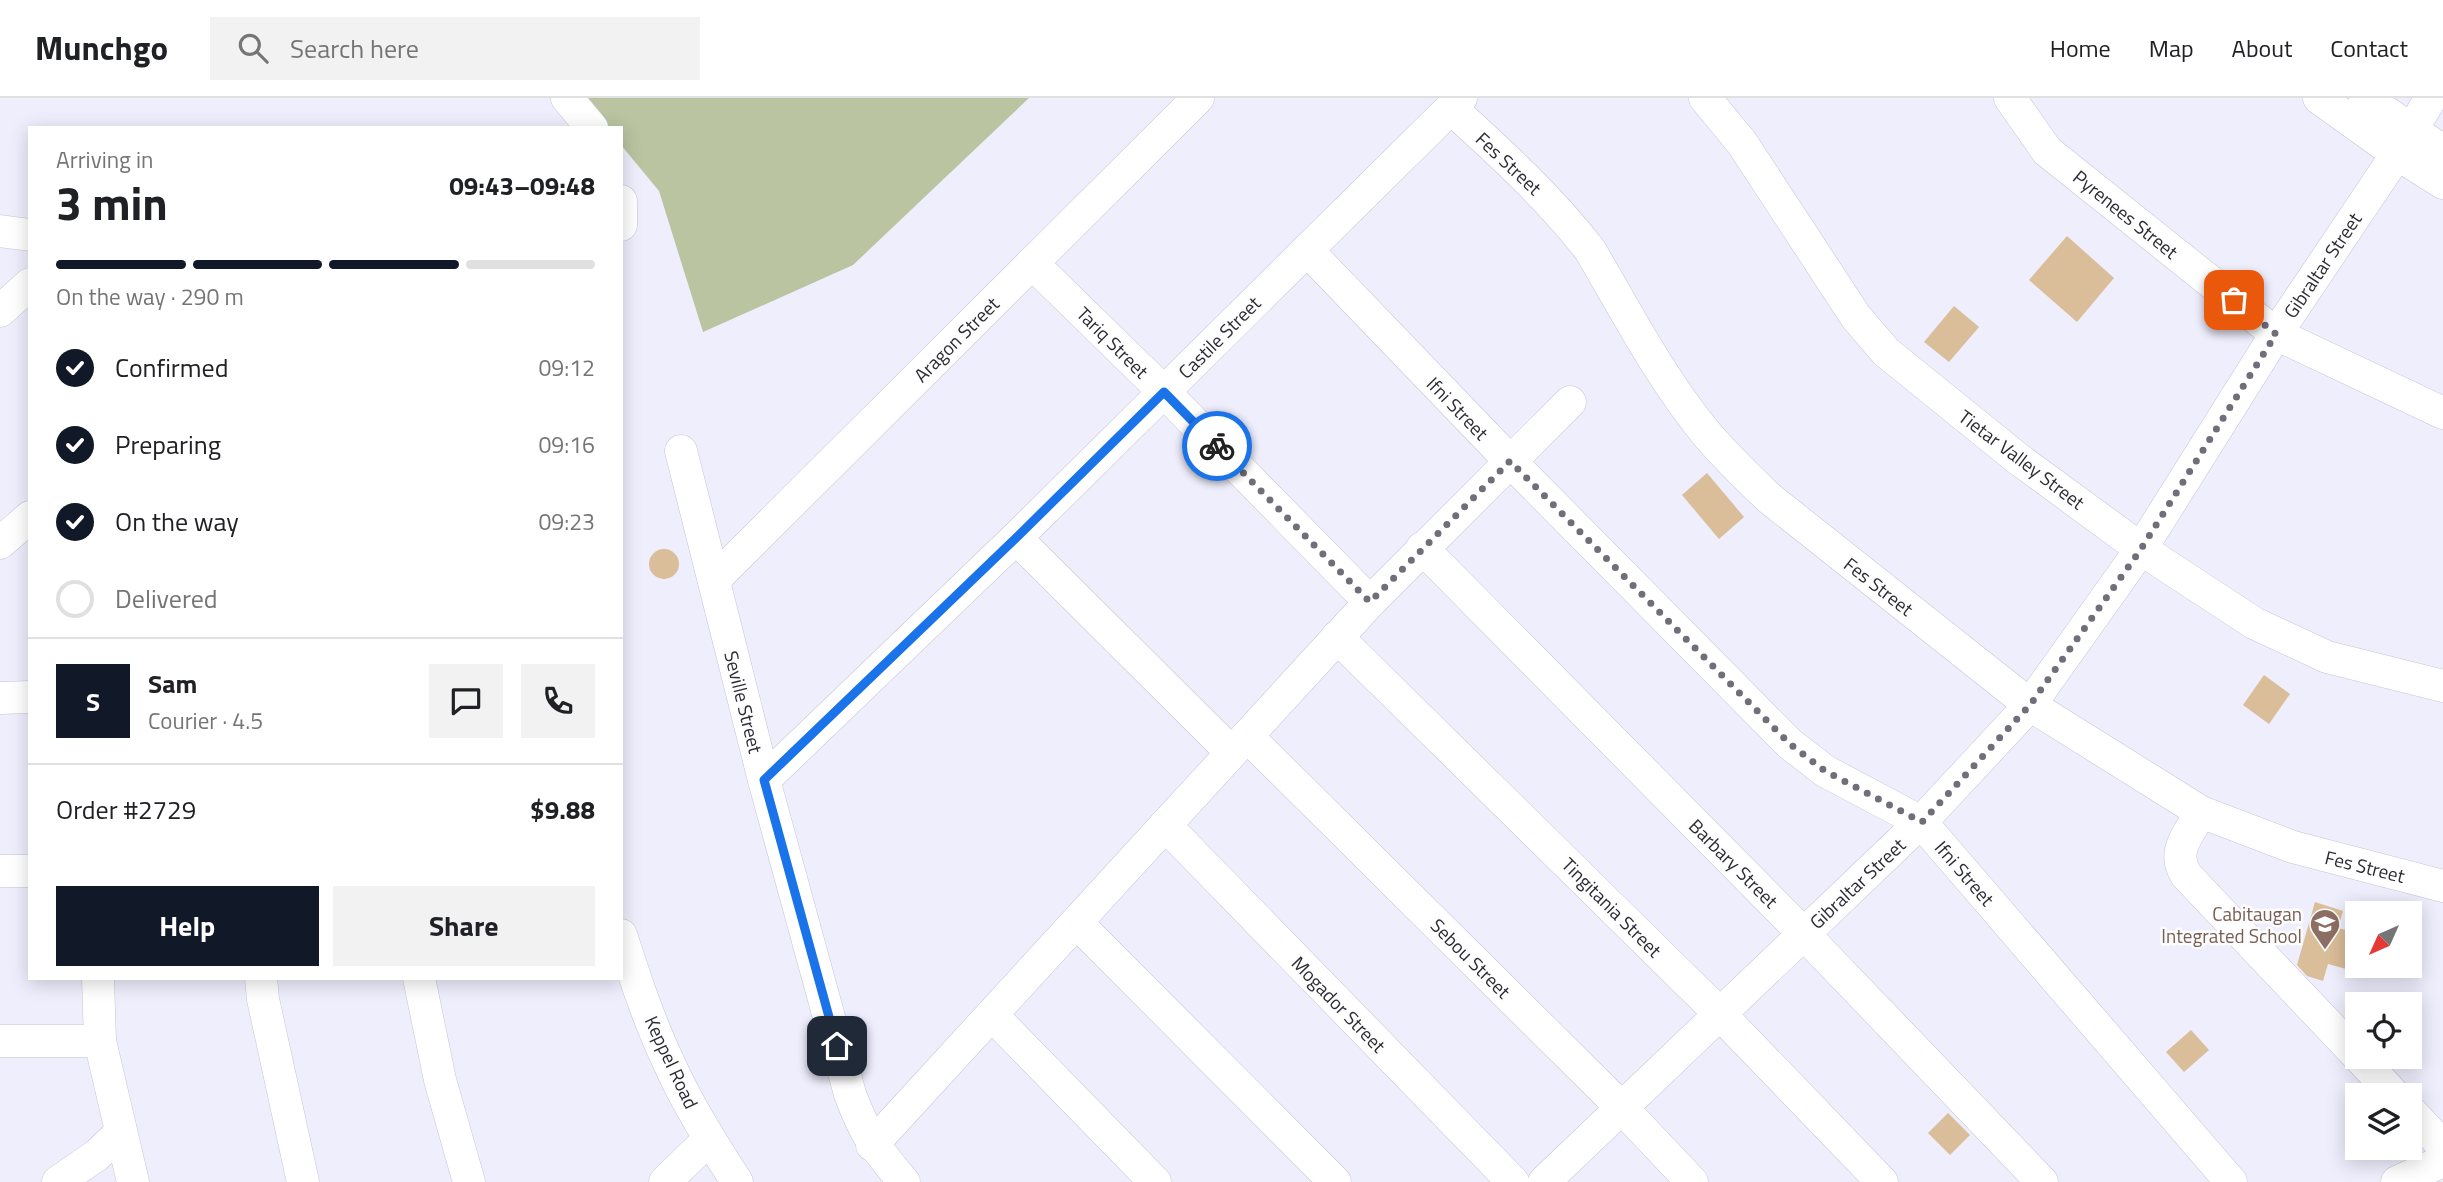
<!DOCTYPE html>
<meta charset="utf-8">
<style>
:root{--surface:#fff;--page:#f2f2f2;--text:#202124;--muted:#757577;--line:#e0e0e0;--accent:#111827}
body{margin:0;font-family:"Titillium Web",sans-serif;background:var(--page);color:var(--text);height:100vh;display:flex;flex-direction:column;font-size:26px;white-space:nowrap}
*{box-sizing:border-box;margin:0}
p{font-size:23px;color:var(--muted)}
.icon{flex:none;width:38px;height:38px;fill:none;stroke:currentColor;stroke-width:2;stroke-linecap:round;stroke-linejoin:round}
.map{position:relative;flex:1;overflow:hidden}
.panel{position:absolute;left:28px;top:28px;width:595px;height:854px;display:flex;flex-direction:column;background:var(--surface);border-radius:0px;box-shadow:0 4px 18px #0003}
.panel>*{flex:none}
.needle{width:46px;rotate:225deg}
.controls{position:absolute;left:2345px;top:803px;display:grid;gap:14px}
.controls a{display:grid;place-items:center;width:77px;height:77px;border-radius:0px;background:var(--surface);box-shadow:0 4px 18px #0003;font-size:35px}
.pin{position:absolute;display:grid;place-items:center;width:60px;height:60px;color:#fff;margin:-30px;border-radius:14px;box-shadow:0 4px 10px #0006}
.courier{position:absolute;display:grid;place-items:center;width:70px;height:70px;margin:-35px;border:5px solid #1a73e8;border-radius:50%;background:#fff;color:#222;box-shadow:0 2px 9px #0007}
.summary em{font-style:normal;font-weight:700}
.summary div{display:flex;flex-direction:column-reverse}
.summary{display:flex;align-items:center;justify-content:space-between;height:119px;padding:0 28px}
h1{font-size:46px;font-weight:700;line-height:52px}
.bar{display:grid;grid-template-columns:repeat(4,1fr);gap:10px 7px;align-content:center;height:84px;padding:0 28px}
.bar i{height:9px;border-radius:5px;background:var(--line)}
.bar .active{background:var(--accent)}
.bar p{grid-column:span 4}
.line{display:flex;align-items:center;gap:18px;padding:0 28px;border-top:2px solid var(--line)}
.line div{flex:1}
.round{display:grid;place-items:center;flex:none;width:74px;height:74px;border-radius:0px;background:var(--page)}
ol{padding:0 28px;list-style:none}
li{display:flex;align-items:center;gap:21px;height:77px}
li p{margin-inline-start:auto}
li .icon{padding:7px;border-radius:50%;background:var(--accent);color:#fff;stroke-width:4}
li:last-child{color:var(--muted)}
li i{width:38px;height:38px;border:4px solid var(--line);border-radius:50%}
.cta{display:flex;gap:14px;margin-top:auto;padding:14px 28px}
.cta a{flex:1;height:80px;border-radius:0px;background:var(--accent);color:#fff;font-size:28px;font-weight:700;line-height:80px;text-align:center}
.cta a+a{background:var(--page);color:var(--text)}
header{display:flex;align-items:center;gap:42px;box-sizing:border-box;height:98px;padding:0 35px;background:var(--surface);border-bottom:2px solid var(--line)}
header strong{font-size:33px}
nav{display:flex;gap:38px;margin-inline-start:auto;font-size:24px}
.search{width:490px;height:63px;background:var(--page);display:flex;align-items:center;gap:18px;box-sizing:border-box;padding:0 24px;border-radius:0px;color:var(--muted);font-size:26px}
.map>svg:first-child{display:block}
</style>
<header>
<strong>Munchgo</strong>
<div class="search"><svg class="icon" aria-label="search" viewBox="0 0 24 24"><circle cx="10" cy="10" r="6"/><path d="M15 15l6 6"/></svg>Search here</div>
<nav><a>Home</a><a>Map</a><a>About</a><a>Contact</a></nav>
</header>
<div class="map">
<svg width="2443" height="1084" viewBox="0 0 2443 1084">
<rect width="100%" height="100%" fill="#efeefd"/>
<!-- green -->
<path fill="#bac4a1" d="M 583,0 L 1029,0 L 853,167 L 703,234 L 659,93 L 621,47 L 621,30 L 607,30 Z"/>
<!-- building -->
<g fill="#dabd99">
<path d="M 2067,138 L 2114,180 L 2077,224 L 2029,182 Z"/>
<path d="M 1954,208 L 1979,229 L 1949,264 L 1924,244 Z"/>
<path d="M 1707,375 L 1744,419 L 1719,441 L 1682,397 Z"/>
<circle cx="664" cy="466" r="15"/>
<path d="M 2264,577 L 2290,596 L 2269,626 L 2243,607 Z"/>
<path d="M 2315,804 L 2343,813 L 2338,830 L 2357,835 L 2357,874 L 2328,866 L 2323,883 L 2307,878 L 2297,867 Z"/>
<path d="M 2191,932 L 2209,952 L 2184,974 L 2166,954 Z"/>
<path d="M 1948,1015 L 1970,1037 L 1950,1057 L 1928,1035 Z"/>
</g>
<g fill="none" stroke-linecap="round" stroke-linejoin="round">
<!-- minor casing -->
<g stroke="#c6c4d6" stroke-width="33">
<g id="minor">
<path d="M 567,0 L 592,30"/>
<path d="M 1705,0 L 1742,45 L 1856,219 L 1886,254 L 2017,360 L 2141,451 L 2254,525 L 2327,559 L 2443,588"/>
<path d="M 2010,0 L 2047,53 L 2276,236 L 2443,315"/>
<path d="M 2319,0 L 2397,56 L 2443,85"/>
<path d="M 2365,0 L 2443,53"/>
<path d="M 1451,10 C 1500,55 1549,99 1590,152 C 1626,213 1660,279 1705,334 C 1725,358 1747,379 1769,400 L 2030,607 L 2201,714 L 2293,749 L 2443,788"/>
<path d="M 621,103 L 621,127"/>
<path d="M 0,133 L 30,137"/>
<path d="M 1307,152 L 1510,363 L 1790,646 L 1825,673 L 1921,724 L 2231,1084"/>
<path d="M 1032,165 L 1164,294 L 1370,504"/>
<path d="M 0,213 L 30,186"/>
<path d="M 681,353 L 764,682 L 850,996 C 865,1037 876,1051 904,1084"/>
<path d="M 1016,440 L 1231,654"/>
<path d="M 0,445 L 30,419"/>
<path d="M 1422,450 L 1803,835 L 2042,1084"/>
<path d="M 714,482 L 1198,0"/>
<path d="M 1337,539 L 1719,915 L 1882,1084"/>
<path d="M 0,600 L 30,599"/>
<path d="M 1247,638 L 1622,1010 L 1692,1084"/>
<path d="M 764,682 L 1016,440 L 1461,0"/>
<path d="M 2201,714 C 2189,736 2171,753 2186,777 L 2357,957"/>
<path d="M 1165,727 L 1513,1084"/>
<path d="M 0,773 L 30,773"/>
<path d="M 1077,825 L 1335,1084"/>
<path d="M 621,837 C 635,880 649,923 668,963 C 687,1006 712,1045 737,1084"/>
<path d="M 98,880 L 100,943 L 133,1084"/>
<path d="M 261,880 L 263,901 L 303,1084"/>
<path d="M 419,880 L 440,982 L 469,1084"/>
<path d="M 992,917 L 1155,1084"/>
<path d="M 0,943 L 100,943"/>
<path d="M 2359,959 L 2395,998"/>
<path d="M 2410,1013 L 2443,1048"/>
<path d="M 872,1047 L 1370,504 L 1570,304"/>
<path d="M 58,1084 L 97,1057 L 120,1035"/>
<path d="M 665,1084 L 709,1041"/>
<path d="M 1544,1084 L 1921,724 L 2030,607 L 2141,451 L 2276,236 L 2397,56 L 2431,0"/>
<path d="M 2397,1084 L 2443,1063"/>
</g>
</g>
<!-- minor -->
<use href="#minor" stroke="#fff" stroke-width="32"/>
</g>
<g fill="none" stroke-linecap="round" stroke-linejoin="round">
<!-- done -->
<path stroke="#706f79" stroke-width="7" stroke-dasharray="0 12.6" d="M 1217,348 L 1370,504 L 1510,363 L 1790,646 L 1825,673 L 1922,724 L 2030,607 L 2141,451 L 2276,236 L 2234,202"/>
<!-- route -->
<path stroke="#1a73e8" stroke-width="9" d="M 837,948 L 764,682 L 1016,440 L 1164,294 L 1217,348"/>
</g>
<!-- icons -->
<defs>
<g id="school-pin" transform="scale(1.575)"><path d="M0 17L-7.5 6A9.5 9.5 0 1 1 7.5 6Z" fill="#8d6e63" stroke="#fdfdfd"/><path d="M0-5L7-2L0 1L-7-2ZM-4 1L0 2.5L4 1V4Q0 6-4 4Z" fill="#fff"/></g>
</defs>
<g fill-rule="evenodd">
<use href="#school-pin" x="2325" y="826"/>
</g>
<g text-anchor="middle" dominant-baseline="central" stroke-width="5" stroke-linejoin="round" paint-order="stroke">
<!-- street labels -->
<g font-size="19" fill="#2c2b32" stroke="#fdfdfd">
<text transform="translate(1509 65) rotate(43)">Fes Street</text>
<text transform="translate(2126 116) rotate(39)">Pyrenees Street</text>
<text transform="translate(2322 167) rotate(-56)">Gibraltar Street</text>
<text transform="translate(1219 239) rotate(-45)">Castile Street</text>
<text transform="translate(956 241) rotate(-45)">Aragon Street</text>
<text transform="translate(1113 244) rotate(45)">Tariq Street</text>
<text transform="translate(1458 310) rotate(46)">Ifni Street</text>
<text transform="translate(2022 361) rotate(37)">Tietar Valley Street</text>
<text transform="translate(1879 488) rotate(38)">Fes Street</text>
<text transform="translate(744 604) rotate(76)">Seville Street</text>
<text transform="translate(1734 765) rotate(45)">Barbary Street</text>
<text transform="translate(2365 768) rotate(14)">Fes Street</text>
<text transform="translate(1965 775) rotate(49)">Ifni Street</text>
<text transform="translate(1857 785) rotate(-43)">Gibraltar Street</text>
<text transform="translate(1612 809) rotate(45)">Tingitania Street</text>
<text transform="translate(1471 860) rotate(45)">Sebou Street</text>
<text transform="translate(1339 906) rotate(46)">Mogador Street</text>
<text transform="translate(672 964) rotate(65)">Keppel Road</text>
</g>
<!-- education labels -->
<g font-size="19" fill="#785e54" stroke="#fdfdfd" text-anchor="end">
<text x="2302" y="815">Cabitaugan<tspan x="2302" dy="22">Integrated School</tspan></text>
</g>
</g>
</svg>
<div class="controls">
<a><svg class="needle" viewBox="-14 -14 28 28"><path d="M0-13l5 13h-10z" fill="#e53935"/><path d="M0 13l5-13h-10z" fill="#757577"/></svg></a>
<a><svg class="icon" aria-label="locate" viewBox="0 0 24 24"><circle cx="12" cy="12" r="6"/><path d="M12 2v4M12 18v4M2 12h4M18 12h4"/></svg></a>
<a><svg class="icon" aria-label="layers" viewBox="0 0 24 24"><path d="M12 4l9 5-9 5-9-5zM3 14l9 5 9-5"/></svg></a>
</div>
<div class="pin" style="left:2234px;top:202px;background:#ea580c"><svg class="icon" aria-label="bag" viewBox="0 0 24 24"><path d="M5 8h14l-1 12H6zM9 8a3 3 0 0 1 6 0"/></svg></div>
<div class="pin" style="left:837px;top:948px;background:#1f2937"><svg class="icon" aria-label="home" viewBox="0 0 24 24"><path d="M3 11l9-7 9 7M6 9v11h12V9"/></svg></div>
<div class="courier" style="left:1217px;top:348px"><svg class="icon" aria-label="bike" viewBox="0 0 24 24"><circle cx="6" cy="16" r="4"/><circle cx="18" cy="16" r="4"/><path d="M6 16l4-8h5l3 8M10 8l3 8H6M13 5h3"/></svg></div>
<section class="panel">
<div class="summary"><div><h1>3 min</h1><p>Arriving in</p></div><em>09:43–09:48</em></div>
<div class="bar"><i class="active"></i><i class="active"></i><i class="active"></i><i></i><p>On the way · 290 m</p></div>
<ol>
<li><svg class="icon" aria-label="check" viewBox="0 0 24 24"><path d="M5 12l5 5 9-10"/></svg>Confirmed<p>09:12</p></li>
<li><svg class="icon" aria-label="check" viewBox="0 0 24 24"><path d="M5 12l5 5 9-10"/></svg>Preparing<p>09:16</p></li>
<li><svg class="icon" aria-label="check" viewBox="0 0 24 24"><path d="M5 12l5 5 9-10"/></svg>On the way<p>09:23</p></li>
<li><i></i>Delivered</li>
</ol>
<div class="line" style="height:126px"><b class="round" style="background:var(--accent);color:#fff">S</b><div><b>Sam</b><p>Courier · 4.5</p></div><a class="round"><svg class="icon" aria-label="chat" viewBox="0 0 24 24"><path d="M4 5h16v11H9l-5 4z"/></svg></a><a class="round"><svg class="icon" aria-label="phone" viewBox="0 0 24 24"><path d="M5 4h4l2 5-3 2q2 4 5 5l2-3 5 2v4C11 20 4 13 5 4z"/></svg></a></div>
<div class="line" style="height:91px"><div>Order #2729</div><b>$9.88</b></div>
<div class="cta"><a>Help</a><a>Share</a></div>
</section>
</div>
